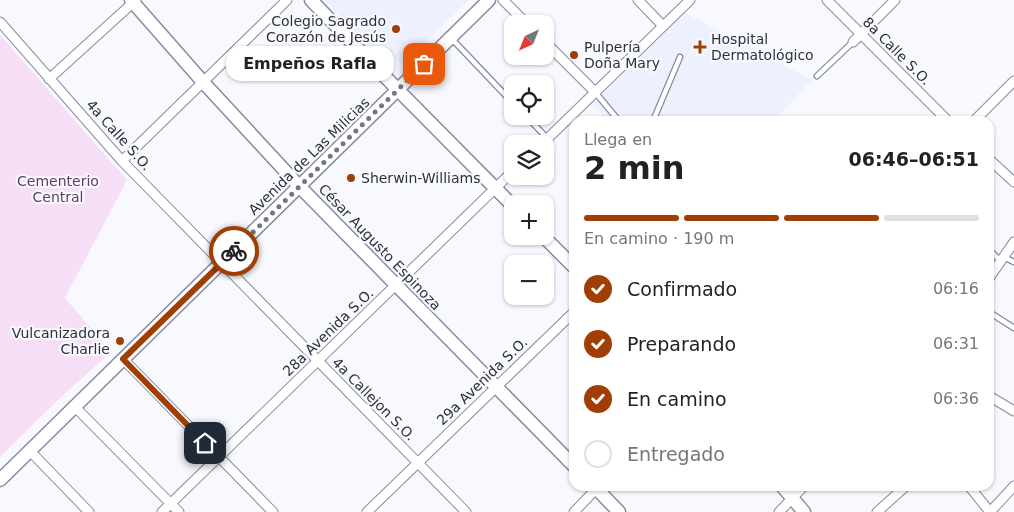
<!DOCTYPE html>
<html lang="es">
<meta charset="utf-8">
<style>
:root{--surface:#fff;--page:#f6f6f6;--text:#222;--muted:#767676;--line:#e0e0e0;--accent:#a13e03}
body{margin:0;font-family:"DejaVu Sans",sans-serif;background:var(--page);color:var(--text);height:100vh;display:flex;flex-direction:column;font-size:19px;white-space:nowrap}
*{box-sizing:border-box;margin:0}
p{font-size:16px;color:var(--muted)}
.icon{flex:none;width:28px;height:28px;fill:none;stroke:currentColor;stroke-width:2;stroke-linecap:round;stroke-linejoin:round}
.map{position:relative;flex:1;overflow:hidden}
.side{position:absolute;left:569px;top:116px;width:425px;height:375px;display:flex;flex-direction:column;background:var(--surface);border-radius:15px;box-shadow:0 1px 4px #0004}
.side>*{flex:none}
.needle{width:32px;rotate:223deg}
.controls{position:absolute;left:504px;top:15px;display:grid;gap:10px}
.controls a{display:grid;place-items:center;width:50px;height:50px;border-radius:10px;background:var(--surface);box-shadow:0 1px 4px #0004;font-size:25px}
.pin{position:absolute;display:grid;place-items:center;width:42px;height:42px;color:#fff;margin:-21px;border-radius:10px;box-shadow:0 2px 8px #0006}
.courier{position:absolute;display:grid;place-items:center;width:50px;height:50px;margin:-25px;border:4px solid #a13e03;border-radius:50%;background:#fff;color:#222;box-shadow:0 1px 6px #0007}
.bubble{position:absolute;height:35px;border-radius:15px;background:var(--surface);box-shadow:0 1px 4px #0004;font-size:16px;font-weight:800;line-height:35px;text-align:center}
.summary em{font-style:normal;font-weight:800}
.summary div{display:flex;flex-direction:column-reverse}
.summary{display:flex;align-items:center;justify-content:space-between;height:85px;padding:0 15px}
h1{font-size:32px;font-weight:800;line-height:38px}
.bar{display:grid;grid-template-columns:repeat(4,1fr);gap:8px 5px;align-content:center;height:60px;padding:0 15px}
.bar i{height:6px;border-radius:4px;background:var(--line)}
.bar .selected{background:var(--accent)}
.bar p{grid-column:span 4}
ol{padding:0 15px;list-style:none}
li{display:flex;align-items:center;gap:15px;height:55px}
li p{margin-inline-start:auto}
li .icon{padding:5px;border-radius:50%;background:var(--accent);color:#fff;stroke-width:4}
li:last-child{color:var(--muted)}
li i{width:28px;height:28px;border:2px solid var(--line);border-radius:50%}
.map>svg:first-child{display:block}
</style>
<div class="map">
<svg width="1014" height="512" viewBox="0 0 1014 512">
<rect width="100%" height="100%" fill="#f7f9fe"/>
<!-- built -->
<g fill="#edf0fd">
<path d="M 324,0 L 469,0 L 405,62 L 381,59 Z"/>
<path d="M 685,13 L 812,80 L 773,121 L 609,121 L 592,105 Z"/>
</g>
<!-- green -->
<path fill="#f6dff6" d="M 0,35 L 127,180 L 65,298 L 111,352 L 59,399 L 0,457 Z"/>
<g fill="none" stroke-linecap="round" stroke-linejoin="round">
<!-- lane casing -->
<g stroke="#868ba1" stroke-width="7">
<g id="lane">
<path d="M 451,38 L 512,102"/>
<path d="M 817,76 L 853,42"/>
<path d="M 595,92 L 619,121"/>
<path d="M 526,116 L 547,138"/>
<path d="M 653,121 L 680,57"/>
<path d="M 989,250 L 1001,261"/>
<path d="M 1004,257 L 1014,262"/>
<path d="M 989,312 L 1014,328"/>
</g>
</g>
<!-- street casing -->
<g stroke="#868ba1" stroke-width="11">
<g id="street">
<path d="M 503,0 L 527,24"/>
<path d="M 638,0 L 663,26"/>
<path d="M 827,0 L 948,121"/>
<path d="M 0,22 L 122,161 L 466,512"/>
<path d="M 545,42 L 595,92"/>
<path d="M 853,42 L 895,0"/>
<path d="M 49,79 L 136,0"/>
<path d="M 974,121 L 1014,81"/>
<path d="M 542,144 L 690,0"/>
<path d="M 989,159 L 1014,182"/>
<path d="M 122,161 L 287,0"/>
<path d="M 989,278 L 1014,242"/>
<path d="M 123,359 L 273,512"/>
<path d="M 989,396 L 1014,411"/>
<path d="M 75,407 L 179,512"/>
<path d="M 30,451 L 89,512"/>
<path d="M 969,486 L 990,512"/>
<path d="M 162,512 L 512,172"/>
<path d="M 367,512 L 574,312"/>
<path d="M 574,512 L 599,486"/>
<path d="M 779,512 L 804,486"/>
<path d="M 877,512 L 906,486"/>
<path d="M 990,512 L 1014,486"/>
</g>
</g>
<!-- secondary casing -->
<g stroke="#868ba1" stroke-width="15">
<g id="secondary">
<path d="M 131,0 L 203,82 L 299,186 L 574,466"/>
<path d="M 311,0 L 398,90 L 512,205"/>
<path d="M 543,236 L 574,267"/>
<path d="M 0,480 L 489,0"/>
<path d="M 594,486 L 619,512"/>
<path d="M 782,486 L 804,512"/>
</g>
</g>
<!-- lane -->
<use href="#lane" stroke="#fff" stroke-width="4.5"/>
<!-- street -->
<use href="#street" stroke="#fff" stroke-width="9"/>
<!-- secondary -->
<use href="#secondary" stroke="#fff" stroke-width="12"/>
</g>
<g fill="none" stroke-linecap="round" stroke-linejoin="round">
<!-- done -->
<path stroke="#75777f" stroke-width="5" stroke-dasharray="0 9" d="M 234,251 L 424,64"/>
<!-- route -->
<path stroke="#a13e03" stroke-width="6" d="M 205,443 L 123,359 L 234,251"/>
</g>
<!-- markers -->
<g fill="#a13e03" stroke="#f7f9fe" stroke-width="2">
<circle cx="396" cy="29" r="5"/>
<path d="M697.5 39.5h5v5h5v5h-5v5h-5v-5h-5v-5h5z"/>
<circle cx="574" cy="55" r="5"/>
<circle cx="351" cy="178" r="5"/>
<circle cx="120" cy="341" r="5"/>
</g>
<g text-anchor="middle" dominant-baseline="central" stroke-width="4.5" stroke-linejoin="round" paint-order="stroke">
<!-- poi labels -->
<g font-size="14" fill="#2f313a" stroke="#f7f9fe" text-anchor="start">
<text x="386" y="21" text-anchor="end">Colegio Sagrado<tspan x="386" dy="16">Corazón de Jesús</tspan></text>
<text x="711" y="39">Hospital<tspan x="711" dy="16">Dermatológico</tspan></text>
<text x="584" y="47">Pulpería<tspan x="584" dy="16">Doña Mary</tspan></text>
<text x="361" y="178">Sherwin-Williams</text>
<text x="110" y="333" text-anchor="end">Vulcanizadora<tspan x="110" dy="16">Charlie</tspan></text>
</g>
<!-- street labels -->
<g font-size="14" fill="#2f313a" stroke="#f7f9fe">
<text transform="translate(897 51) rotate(45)">8a Calle S.O.</text>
<text transform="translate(119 135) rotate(48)">4a Calle S.O.</text>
<text transform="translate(309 156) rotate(-44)">Avenida de Las Milicias</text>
<text transform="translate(380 247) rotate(46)">César Augusto Espinoza</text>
<text transform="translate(328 332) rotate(-44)">28a Avenida S.O.</text>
<text transform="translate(482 381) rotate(-44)">29a Avenida S.O.</text>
<text transform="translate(374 399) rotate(45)">4a Callejon S.O.</text>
</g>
<!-- park labels -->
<g font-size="14" fill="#623c63" stroke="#f7f9fe">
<text x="58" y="181">Cementerio<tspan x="58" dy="16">Central</tspan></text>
</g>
</g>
</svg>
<div class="controls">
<a><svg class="needle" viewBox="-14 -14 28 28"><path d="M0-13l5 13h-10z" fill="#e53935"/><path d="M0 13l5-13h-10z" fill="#767676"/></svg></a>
<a><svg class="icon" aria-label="locate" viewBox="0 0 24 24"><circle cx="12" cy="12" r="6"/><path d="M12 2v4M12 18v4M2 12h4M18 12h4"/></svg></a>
<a><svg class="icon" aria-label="layers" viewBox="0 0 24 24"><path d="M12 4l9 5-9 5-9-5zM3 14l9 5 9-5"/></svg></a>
<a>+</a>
<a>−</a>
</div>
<div class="pin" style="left:424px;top:64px;background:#ea580c"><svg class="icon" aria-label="bag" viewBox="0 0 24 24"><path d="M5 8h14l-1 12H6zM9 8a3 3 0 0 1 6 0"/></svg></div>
<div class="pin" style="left:205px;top:443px;background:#1f2937"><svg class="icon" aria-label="home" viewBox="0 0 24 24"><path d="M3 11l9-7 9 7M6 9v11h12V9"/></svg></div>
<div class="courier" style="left:234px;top:251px"><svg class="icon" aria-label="bike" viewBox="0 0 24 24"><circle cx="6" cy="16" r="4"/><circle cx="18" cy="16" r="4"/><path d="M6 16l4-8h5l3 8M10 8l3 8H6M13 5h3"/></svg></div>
<div class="bubble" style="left:226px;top:46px;width:168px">Empeños Rafla</div>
<section class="side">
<div class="summary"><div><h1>2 min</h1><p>Llega en</p></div><em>06:46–06:51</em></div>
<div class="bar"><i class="selected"></i><i class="selected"></i><i class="selected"></i><i></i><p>En camino · 190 m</p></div>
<ol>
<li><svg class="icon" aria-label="check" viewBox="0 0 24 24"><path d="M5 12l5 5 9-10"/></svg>Confirmado<p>06:16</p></li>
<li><svg class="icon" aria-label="check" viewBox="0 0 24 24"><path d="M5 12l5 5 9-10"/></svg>Preparando<p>06:31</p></li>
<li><svg class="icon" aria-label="check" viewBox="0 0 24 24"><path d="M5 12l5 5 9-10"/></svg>En camino<p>06:36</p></li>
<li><i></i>Entregado</li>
</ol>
</section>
</div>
